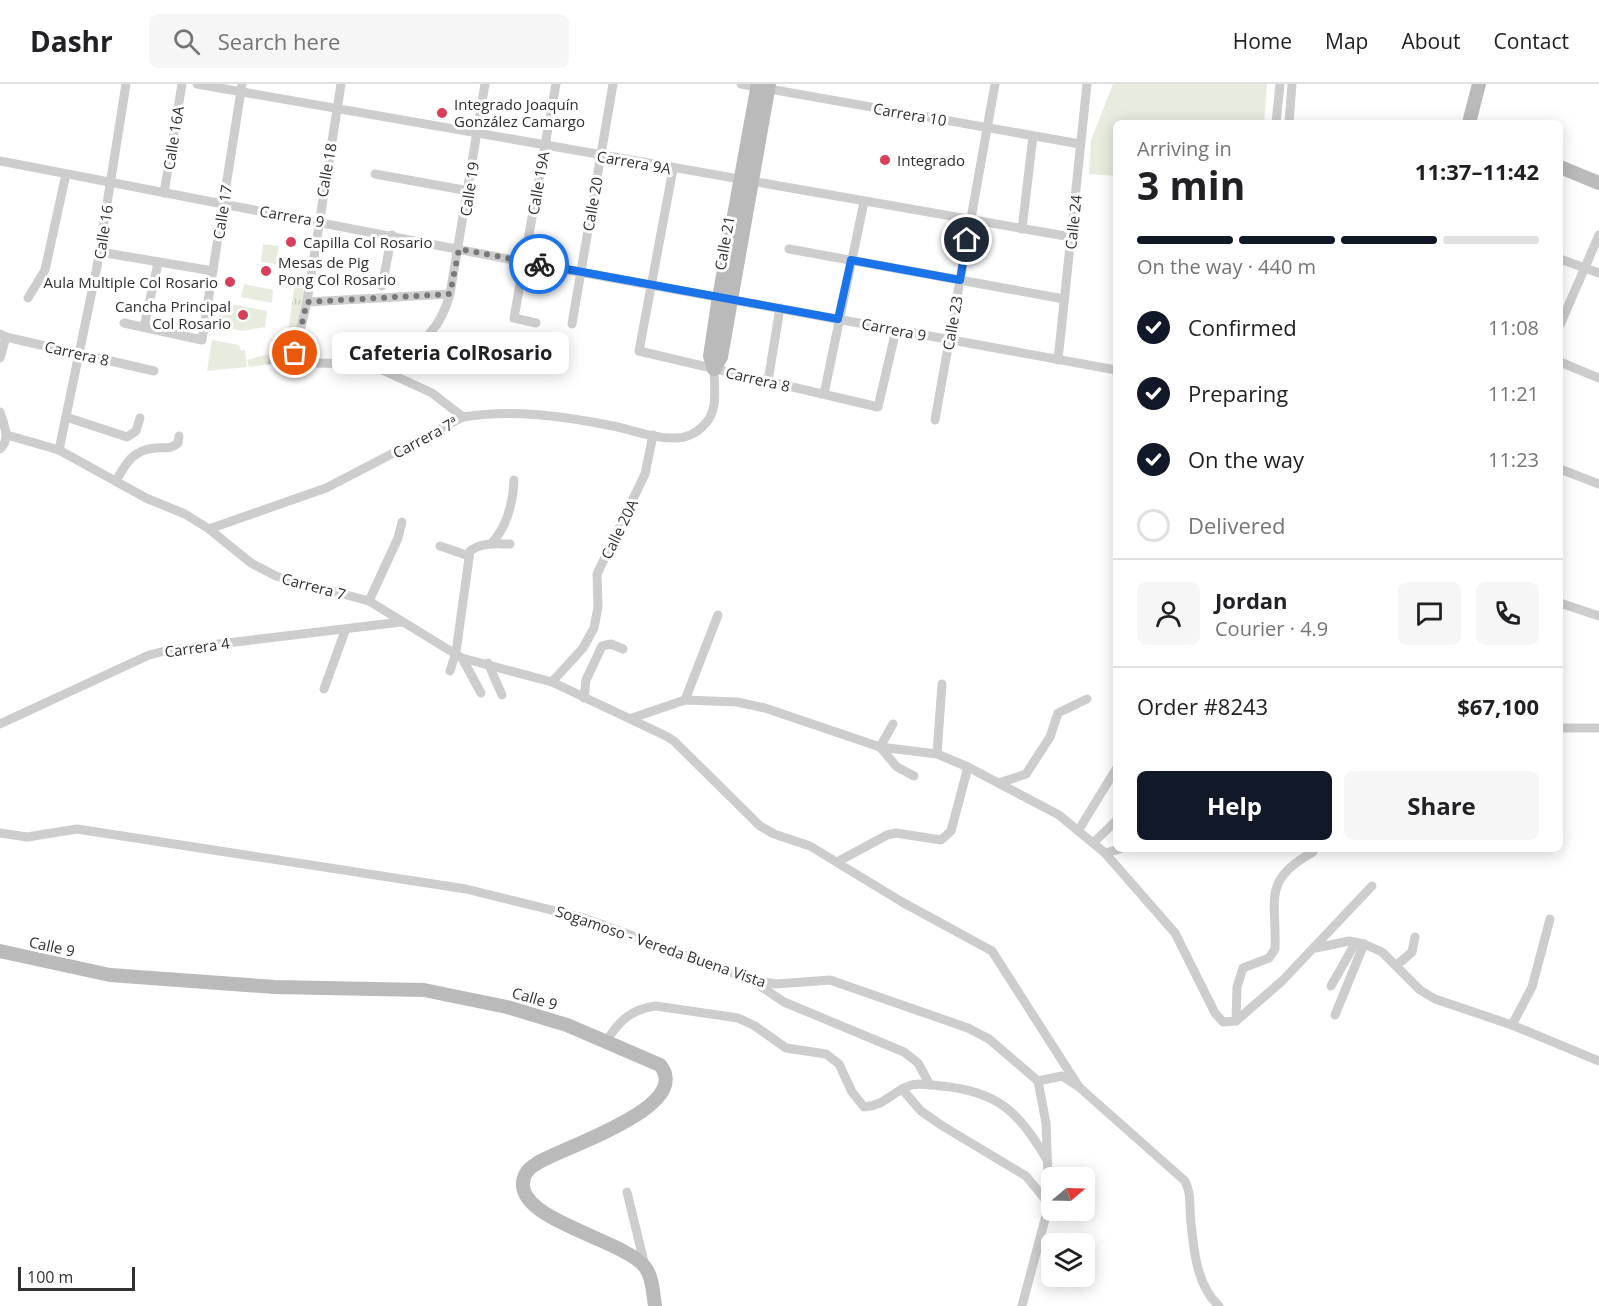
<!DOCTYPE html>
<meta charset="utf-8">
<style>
:root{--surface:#fff;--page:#f6f6f6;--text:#202124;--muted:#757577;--line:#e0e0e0;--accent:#111827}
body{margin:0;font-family:"Open Sans",sans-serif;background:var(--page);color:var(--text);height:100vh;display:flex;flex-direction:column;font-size:22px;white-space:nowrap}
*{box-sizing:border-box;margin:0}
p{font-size:20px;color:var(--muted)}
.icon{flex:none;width:33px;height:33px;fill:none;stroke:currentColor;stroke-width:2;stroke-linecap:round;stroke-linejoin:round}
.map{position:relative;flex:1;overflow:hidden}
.sheet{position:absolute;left:1113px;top:36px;width:450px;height:732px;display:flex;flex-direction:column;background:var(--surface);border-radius:9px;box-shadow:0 3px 15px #0003}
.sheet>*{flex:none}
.needle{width:39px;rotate:71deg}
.tools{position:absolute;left:1041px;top:1083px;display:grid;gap:12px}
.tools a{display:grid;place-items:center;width:54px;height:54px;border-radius:9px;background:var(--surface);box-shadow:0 3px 15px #0003;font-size:30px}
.scale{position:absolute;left:18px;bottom:15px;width:117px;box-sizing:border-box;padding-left:6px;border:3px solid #303030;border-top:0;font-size:16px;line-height:21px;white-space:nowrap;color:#303030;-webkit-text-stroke:4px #fff;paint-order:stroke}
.pin{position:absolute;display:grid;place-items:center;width:51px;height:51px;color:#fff;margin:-26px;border:3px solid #fff;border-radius:50%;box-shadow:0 2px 6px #0007}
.courier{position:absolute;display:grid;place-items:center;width:60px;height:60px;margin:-30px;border:4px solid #1a73e8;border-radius:50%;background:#fff;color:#222;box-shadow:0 2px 8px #0007}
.bubble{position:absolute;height:42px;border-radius:9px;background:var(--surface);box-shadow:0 3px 15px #0003;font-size:20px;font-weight:700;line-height:42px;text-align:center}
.summary em{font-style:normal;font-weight:700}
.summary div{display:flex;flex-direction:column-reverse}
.summary{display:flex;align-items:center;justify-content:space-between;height:102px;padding:0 24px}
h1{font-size:39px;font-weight:700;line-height:45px}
.bar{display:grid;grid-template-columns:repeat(4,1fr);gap:9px 6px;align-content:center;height:72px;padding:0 24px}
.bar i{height:8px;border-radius:4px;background:var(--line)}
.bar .selected{background:var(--accent)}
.bar p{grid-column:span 4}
.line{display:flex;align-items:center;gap:15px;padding:0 24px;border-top:2px solid var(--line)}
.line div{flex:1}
.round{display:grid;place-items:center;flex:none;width:63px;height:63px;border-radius:9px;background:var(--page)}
ol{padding:0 24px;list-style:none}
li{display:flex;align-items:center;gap:18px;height:66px}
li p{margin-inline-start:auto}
li .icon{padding:6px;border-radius:50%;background:var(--accent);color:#fff;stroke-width:4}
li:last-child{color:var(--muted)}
li i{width:33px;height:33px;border:3px solid var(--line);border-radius:50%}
.button{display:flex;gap:12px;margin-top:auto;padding:12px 24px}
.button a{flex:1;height:69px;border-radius:9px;background:var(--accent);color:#fff;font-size:24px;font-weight:700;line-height:69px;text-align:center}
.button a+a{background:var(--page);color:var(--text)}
header{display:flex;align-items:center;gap:36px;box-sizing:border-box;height:84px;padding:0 30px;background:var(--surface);border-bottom:2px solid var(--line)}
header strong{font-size:28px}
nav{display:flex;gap:33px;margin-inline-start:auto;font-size:21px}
.search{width:420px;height:54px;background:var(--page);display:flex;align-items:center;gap:15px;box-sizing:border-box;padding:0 21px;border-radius:9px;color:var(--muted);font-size:22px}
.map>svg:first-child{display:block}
</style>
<header>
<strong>Dashr</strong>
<div class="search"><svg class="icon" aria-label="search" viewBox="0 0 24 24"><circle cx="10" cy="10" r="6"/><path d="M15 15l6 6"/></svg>Search here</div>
<nav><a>Home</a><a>Map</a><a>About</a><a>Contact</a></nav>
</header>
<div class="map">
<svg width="1599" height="1222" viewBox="0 0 1599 1222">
<defs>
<pattern id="grass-tufts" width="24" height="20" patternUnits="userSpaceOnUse" patternTransform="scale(1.5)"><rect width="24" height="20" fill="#e7ecdf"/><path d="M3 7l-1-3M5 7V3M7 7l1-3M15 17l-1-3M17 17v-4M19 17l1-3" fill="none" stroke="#c6cbc0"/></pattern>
<pattern id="forest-firs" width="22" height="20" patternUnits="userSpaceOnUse" patternTransform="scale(1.5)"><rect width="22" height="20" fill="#e7ecdf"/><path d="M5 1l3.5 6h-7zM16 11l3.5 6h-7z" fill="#c6cbc0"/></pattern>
</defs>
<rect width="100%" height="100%" fill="#fff"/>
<!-- grass -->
<path fill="url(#grass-tufts)" d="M 296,191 L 308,192 L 294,270 L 285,269 Z"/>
<!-- forest -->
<path fill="url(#forest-firs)" d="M 265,271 L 280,273 L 279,279 L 249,283 L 247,276 Z"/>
<!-- park -->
<g fill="#e7ecdf">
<path d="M 1113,0 L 1267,0 L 1264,39 L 1116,39 L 1116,92 L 1089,90 L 1091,56 Z"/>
<path d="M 263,160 L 279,162 L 276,180 L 261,178 Z"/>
<path d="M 244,200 L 273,206 L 272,219 L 241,213 Z"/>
<path d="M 221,218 L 267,227 L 265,243 L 242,247 L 217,242 Z"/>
<path d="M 212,256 L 239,261 L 241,267 L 245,266 L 247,283 L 207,287 Z"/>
</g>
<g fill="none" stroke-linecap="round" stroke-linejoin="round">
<!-- street -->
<g stroke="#cdcdcd" stroke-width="9">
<path d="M 197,0 L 1071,153"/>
<path d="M 341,0 L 307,218 L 295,269 L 297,279 C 363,279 429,287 450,210 L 485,0"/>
<path d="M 741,0 L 1080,60"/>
<path d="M 1276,39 L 1280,0"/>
<path d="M 1289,39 L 1292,0"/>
<path d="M 0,77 L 524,178 L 1116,286"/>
<path d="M 673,85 L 639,267 L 878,323 L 896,246"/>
<path d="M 375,90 L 469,107"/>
<path d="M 164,109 L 182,0"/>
<path d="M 1022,145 L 1033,52"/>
<path d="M 789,165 L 1064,215"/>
<path d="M 100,168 L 213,187"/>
<path d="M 1560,175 L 1599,189"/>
<path d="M 382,202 L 392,151"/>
<path d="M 28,214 L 45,186 L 66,90"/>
<path d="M 307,218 L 450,210"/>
<path d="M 124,239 L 202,256 L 242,0"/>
<path d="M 536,239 L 514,234 L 556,0"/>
<path d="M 572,240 L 613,0"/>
<path d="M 1560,241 L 1599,151"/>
<path d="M 144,243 L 158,179"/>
<path d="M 0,250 L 6,253 L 154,287"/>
<path d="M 0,274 L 6,253"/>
<path d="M 1058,276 L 1087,0"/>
<path d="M 1560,278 L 1599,294"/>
<path d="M 369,280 L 432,309 L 463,333"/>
<path d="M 768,297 L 780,224"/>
<path d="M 824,310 L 864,118"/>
<path d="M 0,328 C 4,341 11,355 0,365"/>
<path d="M 66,333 L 127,353 L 136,347 L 140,334"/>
<path d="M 935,336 L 995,0"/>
<path d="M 7,351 L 59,366 L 146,414 L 185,430 L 209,445 L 251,479 L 276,492 L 369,517 L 462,574 L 552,598 L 666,652 L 674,657 L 760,742 L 774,750 L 810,762 L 902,818 L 992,867 L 1079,1003"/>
<path d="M 59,366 L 97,183 L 126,0"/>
<path d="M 1560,385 L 1599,400"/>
<path d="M 116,397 C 126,379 133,366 155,364 C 165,363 170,366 178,359 L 179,352"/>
<path d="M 209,445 L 326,404 L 463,333 C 513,325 564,332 613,342 C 633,346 655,355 676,354 C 686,354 697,349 704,341 C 719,327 714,304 714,285"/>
<path d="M 492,459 C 507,442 513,419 514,396"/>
<path d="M 440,462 L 469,472"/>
<path d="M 369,517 L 398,454 L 402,438"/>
<path d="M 1560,519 L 1599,532"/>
<path d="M 462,574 L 481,609"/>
<path d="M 488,579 L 502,611"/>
<path d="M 450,587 L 456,568 L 470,467 C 482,458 496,460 510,460"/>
<path d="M 552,598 L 583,564 L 594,544 L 598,523 L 597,490 L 645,390 L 653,351"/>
<path d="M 324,605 L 345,547"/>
<path d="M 584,614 L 586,596 L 602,562 L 611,560 L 623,565"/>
<path d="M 685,616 L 718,531"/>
<path d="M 632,634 L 685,616 L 737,618 L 765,624 L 880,663 L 937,670 L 968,683 L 1059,731 L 1105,769 L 1175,849 L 1215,929 L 1223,938 L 1236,937 L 1282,897 L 1372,802"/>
<path d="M 0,640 L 149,571 L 169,566 L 401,538"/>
<path d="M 893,640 L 880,663 L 897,683 L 914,692"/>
<path d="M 1560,644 L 1599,644"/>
<path d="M 937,670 L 942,600"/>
<path d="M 999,699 L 1026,690 L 1050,653 L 1058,629 L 1087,615"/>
<path d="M 1078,747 L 1116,685"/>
<path d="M 0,749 L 27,753 L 77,745 L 466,805 L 584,834 L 752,896 L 776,900 L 830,896 L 968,944 L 989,955 L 1038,997 L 1046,1039 L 1049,1120 L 1022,1222"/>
<path d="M 1093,759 L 1116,737"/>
<path d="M 1105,769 L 1120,765"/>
<path d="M 837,778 L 887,751 L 896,749 L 941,756 L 951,747 L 968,683"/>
<path d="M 1316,864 L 1349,857 L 1364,860 L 1382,868 L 1420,906 L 1435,915 L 1512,941 L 1599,977"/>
<path d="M 1397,881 L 1412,868 L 1415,853"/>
<path d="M 753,897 L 784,918 L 904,968 L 918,979 L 930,1001"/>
<path d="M 1331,902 L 1356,858"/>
<path d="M 1335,931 L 1364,860"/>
<path d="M 1236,937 L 1237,903 L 1243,884 L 1269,874 L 1275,865 C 1277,815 1261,797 1313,768"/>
<path d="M 1512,941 L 1532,903 L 1550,835"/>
<path d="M 607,956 C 620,936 632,925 656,922 L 738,934 L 755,942 L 786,964 L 826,970 L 839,980 L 852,1008 L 864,1023 C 884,1022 892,1008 909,1002 C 918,998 931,1001 941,1002 C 997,1007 1020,1028 1047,1076"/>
<path d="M 1038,997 L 1062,992 L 1079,1003 L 1185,1097 C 1192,1111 1189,1124 1191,1139 C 1194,1168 1197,1202 1219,1222"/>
<path d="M 902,1005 L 921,1027 L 941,1041 L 1026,1092 L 1049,1120"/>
<path d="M 627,1108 L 645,1182"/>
</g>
<!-- secondary -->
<g stroke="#bababa" stroke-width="14">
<path d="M 1469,39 L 1479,0"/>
<path d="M 1560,83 L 1599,99"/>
<path d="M 714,285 L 721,273 L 769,0"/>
<path d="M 714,285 L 710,272 L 718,219 L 758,0"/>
<path d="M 0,867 L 110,891 L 275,903 L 424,906 L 507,923 L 567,941 L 660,981 C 695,1024 559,1064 536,1080 C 529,1084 524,1090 523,1098 C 519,1137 623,1155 645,1183 C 653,1193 653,1210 655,1222"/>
</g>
</g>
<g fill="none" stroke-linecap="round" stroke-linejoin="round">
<!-- done -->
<path stroke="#787878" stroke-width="6" stroke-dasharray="0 10.8" d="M 295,269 L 307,218 L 450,210 L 459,165 L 539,180"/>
<!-- route -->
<path stroke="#1a73e8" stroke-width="8" d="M 539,180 L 838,235 L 851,176 L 960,196 L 967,156"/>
</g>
<!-- markers -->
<g fill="#d93f5a" stroke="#fff" stroke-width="2">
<circle cx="442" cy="29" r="6"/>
<circle cx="885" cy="76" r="6"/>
<circle cx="291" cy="158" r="6"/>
<circle cx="266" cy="187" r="6"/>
<circle cx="230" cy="198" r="6"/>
<circle cx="243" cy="231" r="6"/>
</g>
<g text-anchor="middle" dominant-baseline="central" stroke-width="6" stroke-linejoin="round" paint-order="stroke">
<!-- poi labels -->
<g font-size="15" fill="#303030" stroke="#fff" text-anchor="start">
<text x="454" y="20">Integrado Joaquín<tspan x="454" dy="17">González Camargo</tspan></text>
<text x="897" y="76">Integrado</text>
<text x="303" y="158">Capilla Col Rosario</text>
<text x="278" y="178">Mesas de Pig<tspan x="278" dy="17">Pong Col Rosario</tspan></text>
<text x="218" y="198" text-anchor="end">Aula Multiple Col Rosario</text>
<text x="231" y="222" text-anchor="end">Cancha Principal<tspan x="231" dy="17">Col Rosario</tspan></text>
</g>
<!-- street labels -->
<g font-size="15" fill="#303030" stroke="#fff">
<text transform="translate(910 30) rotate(10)">Carrera 10</text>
<text transform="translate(173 54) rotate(-81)">Calle 16A</text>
<text transform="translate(634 78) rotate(10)">Carrera 9A</text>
<text transform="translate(326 86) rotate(-80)">Calle 18</text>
<text transform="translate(538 99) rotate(-80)">Calle 19A</text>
<text transform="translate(469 105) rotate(-81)">Calle 19</text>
<text transform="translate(592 120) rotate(-80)">Calle 20</text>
<text transform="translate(222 128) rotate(-81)">Calle 17</text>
<text transform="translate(292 132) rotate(10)">Carrera 9</text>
<text transform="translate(1073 138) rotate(-84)">Calle 24</text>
<text transform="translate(103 148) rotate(-81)">Calle 16</text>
<text transform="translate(724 159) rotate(-80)">Calle 21</text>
<text transform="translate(952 239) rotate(-80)">Calle 23</text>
<text transform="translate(894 245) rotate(11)">Carrera 9</text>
<text transform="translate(77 269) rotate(13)">Carrera 8</text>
<text transform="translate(758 295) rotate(13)">Carrera 8</text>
<text transform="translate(425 353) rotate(-28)">Carrera 7ª</text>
<text transform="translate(619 445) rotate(-64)">Calle 20A</text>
<text transform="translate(314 502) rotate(15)">Carrera 7</text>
<text transform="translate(197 563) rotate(-8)">Carrera 4</text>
<text transform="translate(52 862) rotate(12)">Calle 9</text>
<text transform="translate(661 862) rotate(19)">Sogamoso - Vereda Buena Vista</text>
<text transform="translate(535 914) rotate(16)">Calle 9</text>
</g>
</g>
</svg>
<div class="tools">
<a><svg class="needle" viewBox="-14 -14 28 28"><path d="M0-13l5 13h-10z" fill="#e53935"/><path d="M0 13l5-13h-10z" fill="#757577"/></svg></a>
<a><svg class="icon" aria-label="layers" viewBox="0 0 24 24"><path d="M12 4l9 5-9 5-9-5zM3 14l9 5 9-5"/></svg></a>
</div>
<div class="scale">100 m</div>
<div class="pin" style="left:295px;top:269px;background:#ea580c"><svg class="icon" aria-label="bag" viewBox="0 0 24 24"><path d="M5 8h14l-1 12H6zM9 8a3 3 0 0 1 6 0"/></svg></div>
<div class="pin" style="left:967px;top:156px;background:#1f2937"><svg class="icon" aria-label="home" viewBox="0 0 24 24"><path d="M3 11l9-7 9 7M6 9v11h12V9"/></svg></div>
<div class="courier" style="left:539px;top:180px"><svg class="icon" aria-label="bike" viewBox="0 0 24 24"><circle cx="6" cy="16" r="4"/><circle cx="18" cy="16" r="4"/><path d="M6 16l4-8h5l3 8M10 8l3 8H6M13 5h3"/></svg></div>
<div class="bubble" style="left:332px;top:248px;width:237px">Cafeteria ColRosario</div>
<section class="sheet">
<div class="summary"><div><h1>3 min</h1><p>Arriving in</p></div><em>11:37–11:42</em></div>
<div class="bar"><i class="selected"></i><i class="selected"></i><i class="selected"></i><i></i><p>On the way · 440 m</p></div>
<ol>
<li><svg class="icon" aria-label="check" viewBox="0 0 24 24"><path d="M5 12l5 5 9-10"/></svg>Confirmed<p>11:08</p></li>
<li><svg class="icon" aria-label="check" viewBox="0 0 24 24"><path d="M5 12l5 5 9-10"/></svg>Preparing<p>11:21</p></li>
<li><svg class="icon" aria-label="check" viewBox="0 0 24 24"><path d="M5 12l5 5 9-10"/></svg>On the way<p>11:23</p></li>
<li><i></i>Delivered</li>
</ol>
<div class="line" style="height:108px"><a class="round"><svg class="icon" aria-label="person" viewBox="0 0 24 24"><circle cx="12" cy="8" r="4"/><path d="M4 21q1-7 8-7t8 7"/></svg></a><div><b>Jordan</b><p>Courier · 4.9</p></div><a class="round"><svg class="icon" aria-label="chat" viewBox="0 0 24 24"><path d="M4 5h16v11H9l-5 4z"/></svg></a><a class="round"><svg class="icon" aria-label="phone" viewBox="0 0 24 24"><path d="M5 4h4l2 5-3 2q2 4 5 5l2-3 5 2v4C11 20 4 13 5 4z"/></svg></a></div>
<div class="line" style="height:78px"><div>Order #8243</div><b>$67,100</b></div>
<div class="button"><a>Help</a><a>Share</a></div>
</section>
</div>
